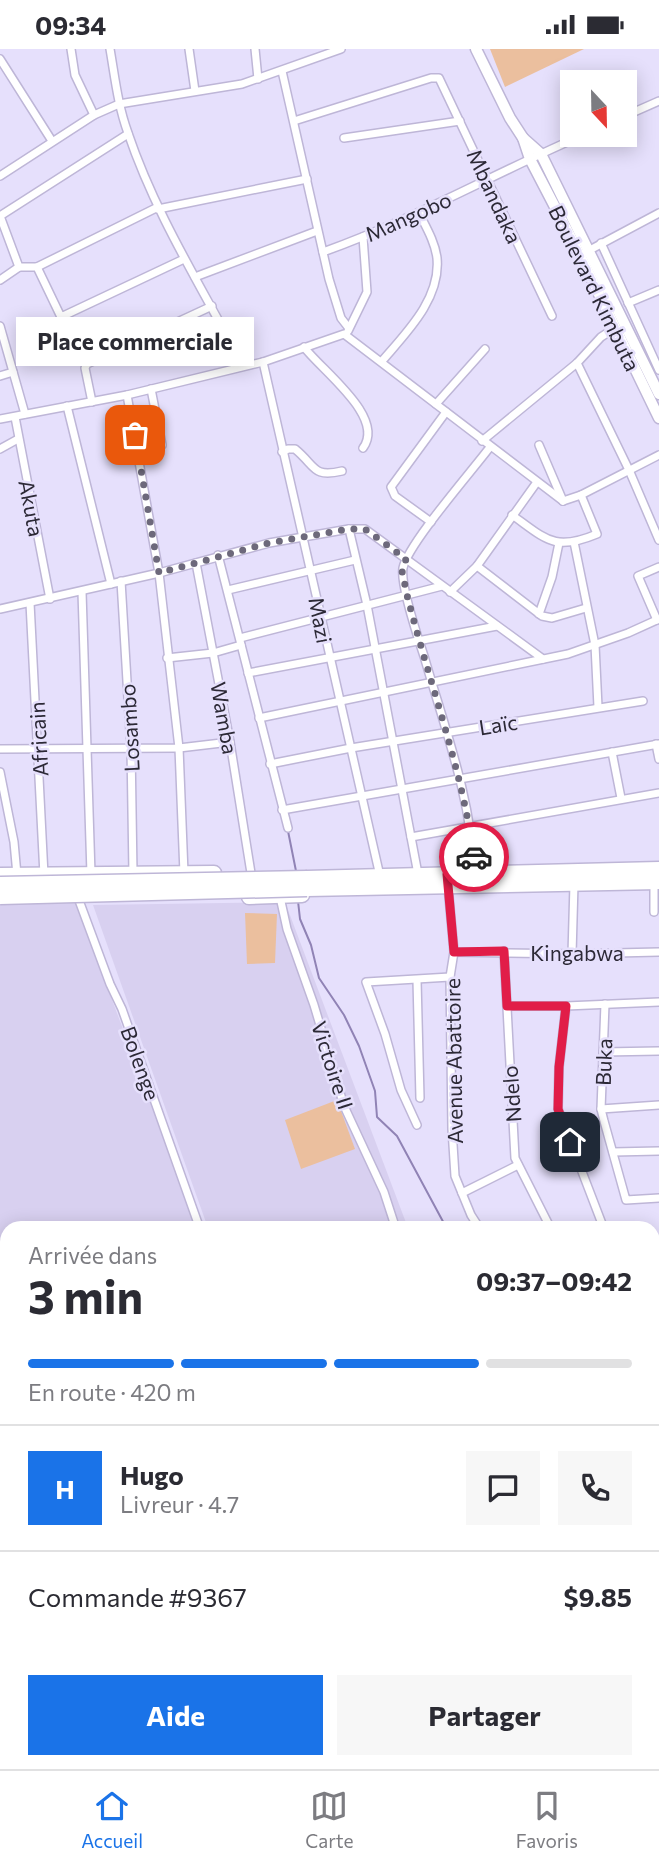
<!DOCTYPE html>
<html lang="fr">
<meta charset="utf-8">
<style>
:root{--surface:#fff;--page:#f7f7f7;--text:#2b2b33;--muted:#7c7c81;--line:#e1e1e2;--accent:#1a73e8}
body{margin:0;font-family:Commissioner,sans-serif;background:var(--page);color:var(--text);height:100vh;display:flex;flex-direction:column;font-size:26px;white-space:nowrap}
*{box-sizing:border-box;margin:0}
p{font-size:23px;color:var(--muted)}
.icon{flex:none;width:38px;height:38px;fill:none;stroke:currentColor;stroke-width:2;stroke-linecap:round;stroke-linejoin:round}
.map{position:relative;flex:1;overflow:hidden}
.side{position:absolute;left:0px;top:1172px;width:660px;height:548px;display:flex;flex-direction:column;background:var(--surface);border-radius:21px 21px 0 0;box-shadow:0 4px 18px #0003}
.side>*{flex:none}
.needle{width:46px;rotate:158deg}
.controls{position:absolute;left:560px;top:21px;display:grid;gap:14px}
.controls a{display:grid;place-items:center;width:77px;height:77px;border-radius:0px;background:var(--surface);box-shadow:0 4px 18px #0003;font-size:35px}
.pin{position:absolute;display:grid;place-items:center;width:60px;height:60px;color:#fff;margin:-30px;border-radius:14px;box-shadow:0 4px 10px #0006}
.courier{position:absolute;display:grid;place-items:center;width:70px;height:70px;margin:-35px;border:5px solid #e11d48;border-radius:50%;background:#fff;color:#222;box-shadow:0 2px 9px #0007}
.bubble{position:absolute;height:49px;border-radius:0px;background:var(--surface);box-shadow:0 4px 18px #0003;font-size:23px;font-weight:700;line-height:49px;text-align:center}
.head em{font-style:normal;font-weight:700}
.head div{display:flex;flex-direction:column-reverse}
.head{display:flex;align-items:center;justify-content:space-between;height:119px;padding:0 28px}
h1{font-size:46px;font-weight:700;line-height:52px}
.bar{display:grid;grid-template-columns:repeat(4,1fr);gap:10px 7px;align-content:center;height:84px;padding:0 28px}
.bar i{height:9px;border-radius:5px;background:var(--line)}
.bar .selected{background:var(--accent)}
.bar p{grid-column:span 4}
.line{display:flex;align-items:center;gap:18px;padding:0 28px;border-top:2px solid var(--line)}
.line div{flex:1}
.round{display:grid;place-items:center;flex:none;width:74px;height:74px;border-radius:0px;background:var(--page)}
.primary-button{display:flex;gap:14px;margin-top:auto;padding:14px 28px}
.primary-button a{flex:1;height:80px;border-radius:0px;background:var(--accent);color:#fff;font-size:28px;font-weight:700;line-height:80px;text-align:center}
.primary-button a+a{background:var(--page);color:var(--text)}
.status{display:flex;justify-content:space-between;align-items:center;height:49px;padding:0 35px;background:var(--surface);direction:ltr}
.status svg{height:19px;fill:currentColor}
.dock{display:flex;justify-content:space-around;align-items:center;height:98px;border-top:2px solid var(--line);background:var(--surface);font-size:19px;color:var(--muted)}
.dock a{display:grid;justify-items:center;gap:4px}
.dock .selected{color:var(--accent)}
.map>svg:first-child{display:block}
</style>
<div class="status"><b>09:34</b><svg viewBox="0 0 49 12"><path d="M0 12V9h3v3zM5 12V6h3v6zM10 12V3h3v9zM15 12V0h3v12zM26 1h20v11H26zM47 4h2v5h-2z"/></svg></div>
<div class="map">
<svg width="659" height="1720" viewBox="0 0 659 1720">
<rect width="100%" height="100%" fill="#e6e0fc"/>
<!-- built -->
<g fill="#d8d0f0">
<path d="M 74,850 L 198,1179 L 7,1180 L 7,1340 L 0,1339 L 0,851 Z"/>
<path d="M 285,853 L 408,1179 L 208,1179 L 93,856 Z"/>
</g>
<!-- green -->
<g fill="#ebbf9e">
<path d="M 490,0 L 584,0 L 505,38 Z"/>
<path d="M 245,864 L 277,865 L 275,914 L 247,915 Z"/>
<path d="M 337,1051 L 355,1100 L 301,1120 L 285,1071 Z"/>
<path d="M 7,1262 L 7,1338 L 0,1338 L 0,1263 Z"/>
</g>
<g fill="none" stroke-linecap="round" stroke-linejoin="round">
<!-- stream -->
<g stroke="#9083b5" stroke-width="2">
<path d="M 288,782 L 296,822"/>
<path d="M 298,852 L 300,870 L 311,896 L 319,929 L 344,966 L 359,997 L 375,1042 L 377,1068 L 397,1087 L 447,1180"/>
<path d="M 344,1713 L 346,1720"/>
</g>
<!-- street casing -->
<g stroke="#beb6d7" stroke-width="10">
<g id="street">
<path d="M 71,0 L 75,26 L 94,66"/>
<path d="M 110,0 C 115,29 118,57 128,84 C 156,167 203,240 243,317"/>
<path d="M 189,0 L 195,42"/>
<path d="M 255,0 L 258,30"/>
<path d="M 0,10 L 52,92"/>
<path d="M 282,22 L 329,230 L 341,269 L 348,278"/>
<path d="M 625,67 L 659,52"/>
<path d="M 294,72 L 431,29 L 439,29 L 552,267"/>
<path d="M 128,85 L 0,167 L 19,218 L 37,218 L 61,268 L 184,210"/>
<path d="M 344,89 L 460,72"/>
<path d="M 0,127 L 94,66 L 119,55 L 242,35 L 341,0"/>
<path d="M 158,160 L 307,130"/>
<path d="M 601,194 L 659,321"/>
<path d="M 323,203 C 413,171 495,124 583,86"/>
<path d="M 586,203 L 659,164"/>
<path d="M 37,218 L 158,158"/>
<path d="M 195,228 L 317,182"/>
<path d="M 0,231 L 19,218"/>
<path d="M 628,254 L 659,241"/>
<path d="M 0,277 L 25,365"/>
<path d="M 348,282 L 367,243 L 363,188"/>
<path d="M 304,298 C 322,322 386,368 363,399"/>
<path d="M 382,312 C 406,284 441,250 437,209 C 435,193 426,178 419,164"/>
<path d="M 263,313 L 380,827"/>
<path d="M 577,314 L 629,421 L 659,491"/>
<path d="M 0,327 L 13,323"/>
<path d="M 127,346 L 159,524 L 179,699 L 184,824"/>
<path d="M 92,353 L 85,319 L 87,315 L 212,257"/>
<path d="M 436,355 L 485,300"/>
<path d="M 67,357 L 111,535"/>
<path d="M 15,368 L 50,550"/>
<path d="M 0,370 L 127,346 L 263,313 L 344,285 L 563,452"/>
<path d="M 482,392 L 577,314 L 601,288 L 615,279"/>
<path d="M 539,396 L 563,452"/>
<path d="M 0,400 L 18,390"/>
<path d="M 282,403 L 288,400 L 295,400 C 316,417 312,429 342,422"/>
<path d="M 138,406 L 162,396 L 151,340"/>
<path d="M 563,452 L 581,446 L 659,406"/>
<path d="M 512,466 C 546,490 554,503 597,485 L 581,446"/>
<path d="M 431,473 L 395,447 L 391,438 L 446,363"/>
<path d="M 349,480 L 367,556 L 418,825"/>
<path d="M 574,493 L 595,596 L 598,658"/>
<path d="M 218,506 L 288,779"/>
<path d="M 196,514 L 230,693 L 251,824"/>
<path d="M 477,517 L 542,567 L 552,569 L 586,559"/>
<path d="M 121,532 L 131,699 L 133,824"/>
<path d="M 228,541 L 355,511"/>
<path d="M 82,543 L 91,825"/>
<path d="M 450,543 L 477,517 L 537,433"/>
<path d="M 30,554 L 44,826"/>
<path d="M 0,560 L 159,524 L 269,494 L 349,480 L 365,480 L 543,610"/>
<path d="M 539,565 L 552,528 L 559,494"/>
<path d="M 657,571 L 638,527 L 659,518"/>
<path d="M 240,589 L 442,537"/>
<path d="M 167,609 L 213,604 L 241,596"/>
<path d="M 248,624 L 497,577"/>
<path d="M 259,669 L 568,605 L 628,584 L 659,570"/>
<path d="M 656,695 L 659,710"/>
<path d="M 0,700 L 179,699 L 230,693"/>
<path d="M 612,703 L 621,749"/>
<path d="M 270,715 L 351,699 L 643,652"/>
<path d="M 0,723 L 14,793 L 17,826"/>
<path d="M 282,761 L 659,695"/>
<path d="M 411,788 L 659,744"/>
<path d="M 474,824 C 472,751 444,677 424,607 C 418,589 400,536 403,519 C 408,495 472,422 490,398"/>
<path d="M 654,833 L 654,863"/>
<path d="M 448,837 L 454,903 L 450,928 L 452,1080 L 455,1127 L 471,1166 L 480,1180"/>
<path d="M 77,846 L 110,935 L 122,960 L 200,1180"/>
<path d="M 280,848 L 287,880 L 314,956 L 344,1057 L 384,1143 L 396,1180"/>
<path d="M 504,902 L 515,1109 L 551,1180"/>
<path d="M 454,903 L 572,905 L 659,903"/>
<path d="M 572,905 L 574,835"/>
<path d="M 417,931 L 420,1049"/>
<path d="M 605,955 L 601,1060 L 604,1072 L 626,1151 L 659,1149"/>
<path d="M 507,957 L 566,957 L 659,953"/>
<path d="M 566,957 L 559,1018 L 558,1060 L 604,1180"/>
<path d="M 603,1003 L 659,1002"/>
<path d="M 601,1060 L 659,1056"/>
<path d="M 417,1076 L 401,1041 L 385,985 L 366,933 L 450,928"/>
<path d="M 613,1103 L 659,1102"/>
<path d="M 462,1144 L 518,1116"/>
<path d="M 653,1256 L 659,1265"/>
<path d="M 653,1333 L 659,1341"/>
<path d="M 0,1399 L 7,1399"/>
<path d="M 653,1401 L 659,1397"/>
<path d="M 653,1426 L 659,1436"/>
<path d="M 0,1445 L 7,1446"/>
<path d="M 653,1448 L 659,1444"/>
<path d="M 0,1490 L 7,1491"/>
<path d="M 653,1499 L 659,1496"/>
<path d="M 0,1539 L 7,1540"/>
<path d="M 653,1576 L 659,1569"/>
<path d="M 653,1606 L 659,1611"/>
<path d="M 653,1663 L 659,1669"/>
<path d="M 0,1686 L 7,1663"/>
<path d="M 89,1713 L 103,1720"/>
<path d="M 160,1713 L 167,1720"/>
<path d="M 211,1713 L 218,1720"/>
<path d="M 266,1713 L 273,1720"/>
<path d="M 314,1713 L 321,1720"/>
<path d="M 382,1713 L 388,1720"/>
<path d="M 429,1713 L 435,1720"/>
<path d="M 484,1713 L 491,1720"/>
<path d="M 535,1713 L 542,1720"/>
<path d="M 590,1713 L 597,1720"/>
<path d="M 647,1713 L 653,1720"/>
<path d="M 47,1720 L 50,1713"/>
<path d="M 507,1720 L 514,1713"/>
</g>
</g>
<!-- secondary casing -->
<g stroke="#beb6d7" stroke-width="13">
<g id="secondary">
<path d="M 476,0 L 510,69 L 523,89 L 530,110 L 580,206 L 659,369"/>
<path d="M 523,89 L 541,105 L 659,345"/>
</g>
</g>
<!-- highway casing -->
<g stroke="#beb6d7" stroke-width="17">
<g id="highway">
<path d="M 0,826 L 214,824"/>
<path d="M 307,829 L 659,820"/>
<path d="M 307,840 L 659,833"/>
<path d="M 249,848 L 302,846"/>
</g>
</g>
<!-- street -->
<use href="#street" stroke="#fff" stroke-width="7"/>
<!-- secondary -->
<use href="#secondary" stroke="#fff" stroke-width="10"/>
<!-- highway -->
<use href="#highway" stroke="#fff" stroke-width="14"/>
<!-- highway-bridge casing -->
<g stroke="#beb6d7" stroke-width="17" stroke-linecap="butt">
<g id="highway-bridge">
<path d="M 0,835 L 307,829"/>
<path d="M 0,848 L 307,840"/>
</g>
</g>
<!-- highway-bridge -->
<use href="#highway-bridge" stroke="#fff" stroke-width="14"/>
</g>
<g fill="none" stroke-linecap="round" stroke-linejoin="round">
<!-- done -->
<path stroke="#6d697b" stroke-width="7" stroke-dasharray="0 12.6" d="M 135,386 L 159,524 L 269,494 L 349,480 L 365,480 L 406,510 L 402,522 L 407,546 C 429,633 462,719 474,808"/>
<!-- route -->
<path stroke="#e11d48" stroke-width="9" d="M 474,808 L 474,824 L 447,825 L 454,903 L 504,902 L 507,957 L 566,957 L 559,1018 L 558,1060 L 570,1093"/>
</g>
<g text-anchor="middle" dominant-baseline="central" stroke-width="5" stroke-linejoin="round" paint-order="stroke">
<!-- street labels -->
<g font-size="21" fill="#2c2936" stroke="#e6e0fc">
<text transform="translate(495 147) rotate(65)">Mbandaka</text>
<text transform="translate(408 167) rotate(-24)">Mangobo</text>
<text transform="translate(595 239) rotate(64)">Boulevard Kimbuta</text>
<text transform="translate(32 459) rotate(79)">Akuta</text>
<text transform="translate(321 571) rotate(79)">Mazi</text>
<text transform="translate(225 669) rotate(80)">Wamba</text>
<text transform="translate(498 675) rotate(-9)">Laïc</text>
<text transform="translate(129 679) rotate(-93)">Losambo</text>
<text transform="translate(38 690) rotate(-93)">Africain</text>
<text x="577" y="903">Kingabwa</text>
<text transform="translate(453 1012) rotate(-91)">Avenue Abattoire</text>
<text transform="translate(603 1013) rotate(-88)">Buka</text>
<text transform="translate(141 1014) rotate(70)">Bolenge</text>
<text transform="translate(333 1016) rotate(72)">Victoire II</text>
<text transform="translate(511 1045) rotate(-94)">Ndelo</text>
</g>
</g>
</svg>
<div class="controls">
<a><svg class="needle" viewBox="-14 -14 28 28"><path d="M0-13l5 13h-10z" fill="#e53935"/><path d="M0 13l5-13h-10z" fill="#7c7c81"/></svg></a>
</div>
<div class="pin" style="left:135px;top:386px;background:#ea580c"><svg class="icon" aria-label="bag" viewBox="0 0 24 24"><path d="M5 8h14l-1 12H6zM9 8a3 3 0 0 1 6 0"/></svg></div>
<div class="pin" style="left:570px;top:1093px;background:#1f2937"><svg class="icon" aria-label="home" viewBox="0 0 24 24"><path d="M3 11l9-7 9 7M6 9v11h12V9"/></svg></div>
<div class="courier" style="left:474px;top:808px"><svg class="icon" aria-label="car" viewBox="0 0 24 24"><path d="M5 17H2v-5l4-1 3-4h7l3 4 3 1v5h-3M9 17h6M6 11h13"/><circle cx="7" cy="17" r="2"/><circle cx="17" cy="17" r="2"/></svg></div>
<div class="bubble" style="left:16px;top:268px;width:238px">Place commerciale</div>
<section class="side">
<div class="head"><div><h1>3 min</h1><p>Arrivée dans</p></div><em>09:37–09:42</em></div>
<div class="bar"><i class="selected"></i><i class="selected"></i><i class="selected"></i><i></i><p>En route · 420 m</p></div>
<div class="line" style="height:126px"><b class="round" style="background:var(--accent);color:#fff">H</b><div><b>Hugo</b><p>Livreur · 4.7</p></div><a class="round"><svg class="icon" aria-label="chat" viewBox="0 0 24 24"><path d="M4 5h16v11H9l-5 4z"/></svg></a><a class="round"><svg class="icon" aria-label="phone" viewBox="0 0 24 24"><path d="M5 4h4l2 5-3 2q2 4 5 5l2-3 5 2v4C11 20 4 13 5 4z"/></svg></a></div>
<div class="line" style="height:91px"><div>Commande #9367</div><b>$9.85</b></div>
<div class="primary-button"><a>Aide</a><a>Partager</a></div>
</section>
</div>
<nav class="dock">
<a class="selected"><svg class="icon" aria-label="home" viewBox="0 0 24 24"><path d="M3 11l9-7 9 7M6 9v11h12V9"/></svg>Accueil</a>
<a><svg class="icon" aria-label="map" viewBox="0 0 24 24"><path d="M3 6l6-2 6 2 6-2v14l-6 2-6-2-6 2zM9 4v14M15 6v14"/></svg>Carte</a>
<a><svg class="icon" aria-label="saved" viewBox="0 0 24 24"><path d="M7 4h10v16l-5-4-5 4z"/></svg>Favoris</a>
</nav>
